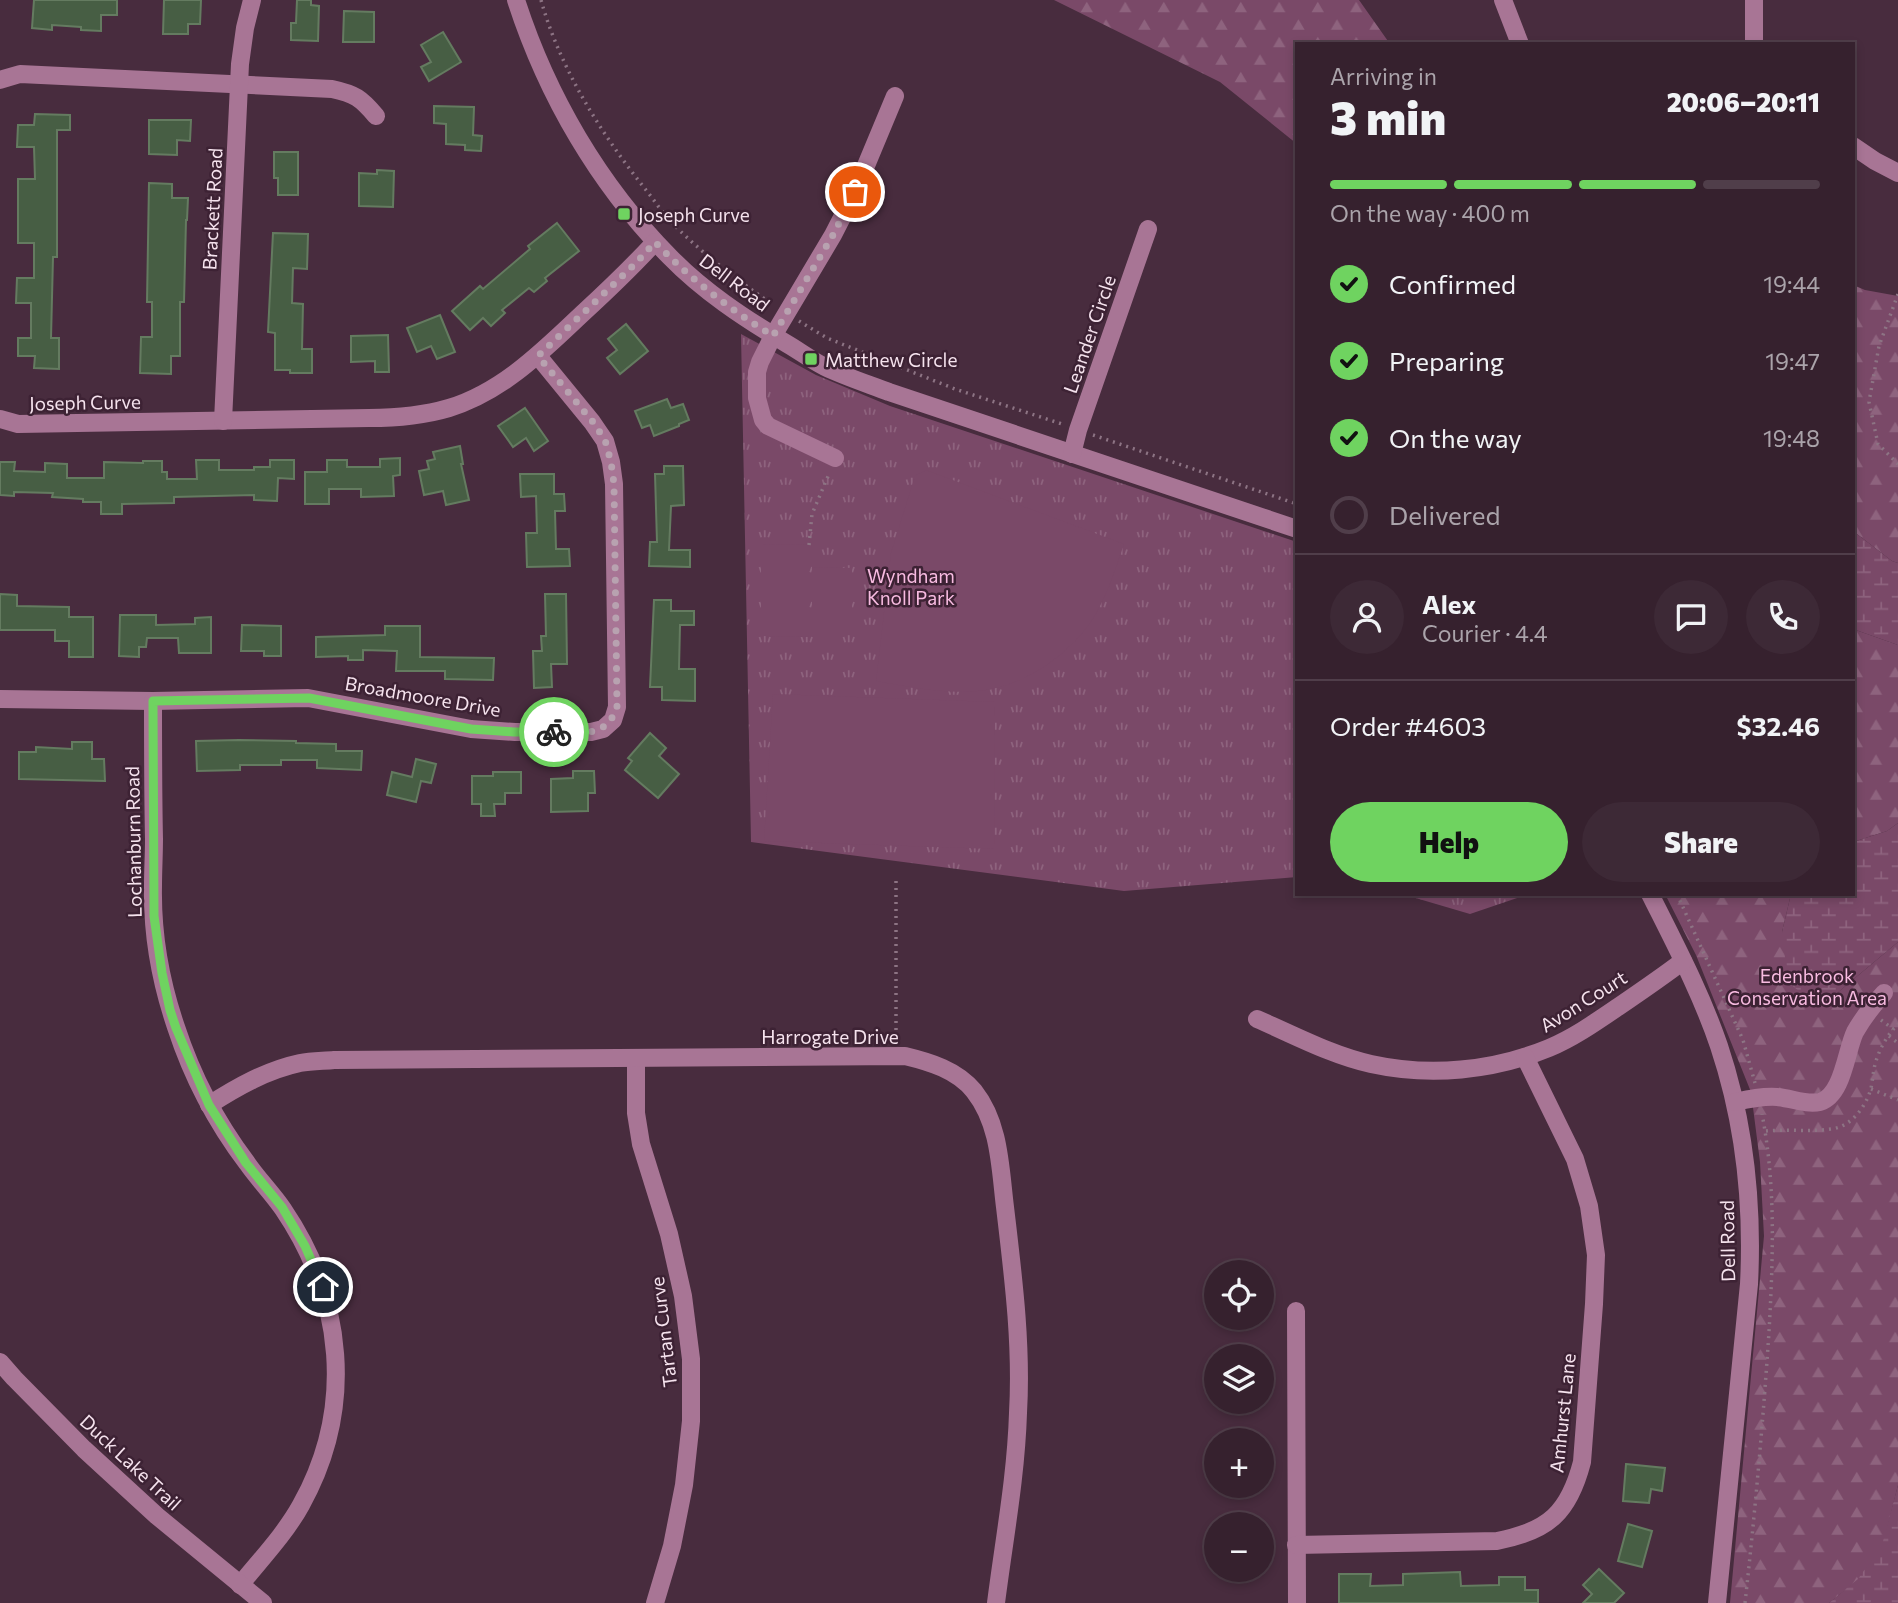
<!DOCTYPE html>
<meta charset="utf-8">
<style>
:root{--surface:#36212e;--page:#3d2936;--text:#f1f3f6;--muted:#aaa3aa;--line:#503e4a;--accent:#6fd360}
body{margin:0;font-family:Commissioner,sans-serif;background:var(--page);color:var(--text);height:100vh;display:flex;flex-direction:column;font-size:26px;white-space:nowrap}
*{box-sizing:border-box;margin:0}
p{font-size:23px;color:var(--muted)}
.icon{flex:none;width:38px;height:38px;fill:none;stroke:currentColor;stroke-width:2;stroke-linecap:round;stroke-linejoin:round}
.map{position:relative;flex:1;overflow:hidden}
.details{position:absolute;left:1295px;top:42px;width:560px;height:854px;display:flex;flex-direction:column;background:var(--surface);border-radius:0px;box-shadow:0 4px 10px #0003,0 0 0 2px var(--line)}
.details>*{flex:none}
.buttons{position:absolute;left:1204px;top:1260px;display:grid;gap:14px}
.buttons a{display:grid;place-items:center;width:70px;height:70px;border-radius:50%;background:var(--surface);box-shadow:0 4px 10px #0003,0 0 0 2px var(--line);font-size:35px}
.pin{position:absolute;display:grid;place-items:center;width:60px;height:60px;color:#fff;margin:-30px;border:4px solid #fff;border-radius:50%;box-shadow:0 2px 7px #0007}
.courier{position:absolute;display:grid;place-items:center;width:70px;height:70px;margin:-35px;border:5px solid #6fd360;border-radius:50%;background:#fff;color:#222;box-shadow:0 2px 9px #0007}
.summary em{font-style:normal;font-weight:800}
.summary div{display:flex;flex-direction:column-reverse}
.summary{display:flex;align-items:center;justify-content:space-between;height:119px;padding:0 35px}
h1{font-size:46px;font-weight:800;line-height:52px}
.bar{display:grid;grid-template-columns:repeat(4,1fr);gap:10px 7px;align-content:center;height:84px;padding:0 35px}
.bar i{height:9px;border-radius:5px;background:var(--line)}
.bar .current{background:var(--accent)}
.bar p{grid-column:span 4}
.line{display:flex;align-items:center;gap:18px;padding:0 35px;border-top:2px solid var(--line)}
.line div{flex:1}
.round{display:grid;place-items:center;flex:none;width:74px;height:74px;border-radius:37px;background:var(--page)}
ol{padding:0 35px;list-style:none}
li{display:flex;align-items:center;gap:21px;height:77px}
li p{margin-inline-start:auto}
li .icon{padding:7px;border-radius:50%;background:var(--accent);color:#111;stroke-width:4}
li:last-child{color:var(--muted)}
li i{width:38px;height:38px;border:4px solid var(--line);border-radius:50%}
.button{display:flex;gap:14px;margin-top:auto;padding:14px 35px}
.button a{flex:1;height:80px;border-radius:42px;background:var(--accent);color:#111;font-size:28px;font-weight:800;line-height:80px;text-align:center}
.button a+a{background:var(--page);color:var(--text)}
.map>svg:first-child{display:block}
</style>
<div class="map">
<svg width="1898" height="1603" viewBox="0 0 1898 1603">
<defs>
<pattern id="grass-tufts" width="24" height="20" patternUnits="userSpaceOnUse" patternTransform="scale(1.75)"><rect width="24" height="20" fill="#7a4968"/><path d="M3 7l-1-3M5 7V3M7 7l1-3M15 17l-1-3M17 17v-4M19 17l1-3" fill="none" stroke="#8e637e"/></pattern>
<pattern id="forest-firs" width="22" height="20" patternUnits="userSpaceOnUse" patternTransform="scale(1.75)"><rect width="22" height="20" fill="#7a4968"/><path d="M5 1l3.5 6h-7zM16 11l3.5 6h-7z" fill="#8e637e"/></pattern>
<pattern id="wetland-marsh" width="20" height="14" patternUnits="userSpaceOnUse" patternTransform="scale(1.75)"><rect width="20" height="14" fill="#7a4968"/><path d="M1 5h8M5 5V1M11 12h8M15 12V8" fill="none" stroke="#8e637e"/></pattern>
</defs>
<rect width="100%" height="100%" fill="#482c3e"/>
<!-- grass -->
<g fill="url(#grass-tufts)">
<path d="M 741,334 L 816,375 L 890,406 L 1297,542 L 1297,877 L 1124,891 L 751,842 Z"/>
<path d="M 1402,894 L 1529,894 L 1470,914 Z"/>
</g>
<!-- forest -->
<g fill="url(#forest-firs)">
<path d="M 1054,0 L 1359,0 L 1390,44 L 1297,44 L 1297,144 L 1220,82 Z"/>
<path d="M 1853,285 L 1865,290 L 1898,296 L 1898,563 L 1892,561 L 1853,531 Z"/>
<path d="M 1853,629 L 1898,645 L 1898,823 L 1887,831 L 1853,842 Z"/>
<path d="M 1665,894 L 1791,894 L 1782,932 L 1836,994 L 1898,942 L 1898,1485 L 1883,1545 L 1858,1580 L 1829,1603 L 1730,1603 L 1764,1236 L 1760,1162 L 1751,1092 L 1696,955 Z"/>
</g>
<!-- wetland -->
<g fill="url(#wetland-marsh)">
<path d="M 1853,531 L 1892,561 L 1898,563 L 1898,645 L 1853,629 Z"/>
<path d="M 1898,823 L 1898,942 L 1836,994 L 1806,997 L 1788,982 L 1782,932 L 1791,894 L 1853,894 L 1853,842 L 1887,831 Z"/>
<path d="M 1898,1485 L 1898,1603 L 1829,1603 L 1858,1579 L 1882,1545 Z"/>
</g>
<!-- garden -->
<g fill="#7a4968">
<path d="M 926,470 L 1124,544 C 1115,570 1106,600 1090,623 C 1065,658 1022,687 978,691 C 944,694 909,687 876,681 L 891,553 L 915,476 Z"/>
<path d="M 761,544 L 809,545 L 809,637 L 761,636 Z"/>
<path d="M 812,567 L 852,568 L 852,632 L 812,632 Z"/>
<path d="M 773,694 L 995,702 L 994,849 L 764,841 Z"/>
</g>
<!-- building -->
<g fill="#475e44" stroke="#647b60" stroke-width="2">
<path d="M 34,0 L 117,0 L 117,15 L 101,15 L 101,31 L 81,30 L 81,27 L 52,25 L 52,30 L 32,28 Z"/>
<path d="M 164,0 L 201,0 L 200,24 L 188,24 L 188,34 L 163,34 Z"/>
<path d="M 297,0 L 311,0 L 311,5 L 319,6 L 318,41 L 291,40 L 291,23 L 296,23 Z"/>
<path d="M 344,11 L 374,12 L 374,42 L 343,42 Z"/>
<path d="M 443,32 L 461,62 L 429,81 L 421,67 L 431,62 L 421,45 Z"/>
<path d="M 434,106 L 474,107 L 473,135 L 482,136 L 481,151 L 465,150 L 465,145 L 446,144 L 446,124 L 434,123 Z"/>
<path d="M 35,114 L 70,115 L 70,130 L 57,130 L 57,257 L 53,257 L 51,338 L 59,338 L 59,369 L 34,368 L 35,356 L 18,356 L 18,338 L 31,338 L 31,303 L 16,303 L 17,278 L 34,278 L 34,243 L 18,243 L 18,179 L 35,179 L 34,147 L 17,147 L 18,125 L 34,125 Z"/>
<path d="M 149,120 L 191,120 L 190,141 L 177,140 L 177,155 L 149,154 Z"/>
<path d="M 274,152 L 298,152 L 298,195 L 278,195 L 278,178 L 274,178 Z"/>
<path d="M 377,170 L 394,171 L 393,207 L 359,206 L 359,173 L 377,174 Z"/>
<path d="M 149,183 L 172,184 L 172,198 L 188,198 L 187,220 L 186,220 L 184,302 L 180,302 L 180,356 L 171,356 L 171,374 L 140,373 L 141,337 L 152,337 L 152,302 L 147,302 Z"/>
<path d="M 557,223 L 579,251 L 545,278 L 547,281 L 534,292 L 529,288 L 502,310 L 505,313 L 491,326 L 483,318 L 470,330 L 452,311 L 480,286 L 483,289 L 530,249 L 528,246 Z"/>
<path d="M 273,233 L 308,234 L 307,269 L 293,268 L 292,303 L 303,304 L 302,349 L 312,349 L 312,373 L 290,373 L 290,370 L 275,370 L 275,333 L 268,332 Z"/>
<path d="M 440,315 L 455,352 L 437,359 L 431,346 L 417,352 L 407,328 Z"/>
<path d="M 626,324 L 648,351 L 620,374 L 607,358 L 617,350 L 608,339 Z"/>
<path d="M 388,335 L 389,372 L 375,372 L 375,361 L 351,362 L 351,336 Z"/>
<path d="M 667,399 L 671,408 L 683,404 L 689,420 L 679,424 L 679,426 L 654,436 L 650,425 L 642,428 L 635,411 Z"/>
<path d="M 525,408 L 548,441 L 534,451 L 526,438 L 513,447 L 498,426 Z"/>
<path d="M 460,446 L 463,464 L 461,464 L 469,500 L 446,505 L 443,491 L 424,495 L 419,471 L 429,469 L 427,461 L 435,459 L 433,452 Z"/>
<path d="M 400,458 L 400,475 L 393,476 L 394,496 L 361,497 L 361,489 L 329,489 L 329,504 L 305,504 L 305,472 L 327,472 L 327,460 L 347,460 L 347,467 L 380,467 L 380,459 Z"/>
<path d="M 196,460 L 219,460 L 219,470 L 254,470 L 254,467 L 270,467 L 270,460 L 294,460 L 294,479 L 278,478 L 277,501 L 254,500 L 254,495 L 174,497 L 174,503 L 122,504 L 122,514 L 101,514 L 101,502 L 83,502 L 83,499 L 52,497 L 53,493 L 14,492 L 14,496 L 0,495 L 0,462 L 15,462 L 14,471 L 45,472 L 45,463 L 67,464 L 67,478 L 104,478 L 104,462 L 143,463 L 143,461 L 162,461 L 162,472 L 167,472 L 167,479 L 197,479 Z"/>
<path d="M 664,466 L 683,466 L 684,505 L 671,506 L 669,550 L 690,550 L 690,567 L 649,566 L 650,542 L 657,542 L 655,474 L 664,474 Z"/>
<path d="M 520,474 L 554,474 L 554,494 L 564,494 L 565,511 L 555,511 L 556,549 L 569,549 L 570,566 L 527,567 L 526,533 L 537,533 L 536,496 L 521,497 Z"/>
<path d="M 0,594 L 17,595 L 17,606 L 69,607 L 69,617 L 93,617 L 93,657 L 69,657 L 69,641 L 55,641 L 55,630 L 0,630 Z"/>
<path d="M 545,594 L 566,594 L 567,664 L 551,664 L 552,687 L 534,688 L 533,651 L 542,651 L 541,636 L 546,636 Z"/>
<path d="M 654,600 L 671,600 L 671,611 L 694,611 L 694,625 L 680,625 L 679,669 L 695,669 L 695,701 L 662,700 L 662,687 L 650,687 Z"/>
<path d="M 120,615 L 156,615 L 156,625 L 195,624 L 195,618 L 211,617 L 211,653 L 179,653 L 178,638 L 147,638 L 146,647 L 139,647 L 139,657 L 119,656 Z"/>
<path d="M 242,625 L 281,626 L 281,656 L 264,656 L 264,651 L 241,651 Z"/>
<path d="M 385,626 L 420,626 L 420,657 L 494,658 L 493,680 L 445,679 L 445,671 L 396,671 L 397,651 L 363,650 L 363,660 L 348,660 L 348,656 L 316,657 L 316,637 L 385,635 Z"/>
<path d="M 650,733 L 666,748 L 659,756 L 679,774 L 658,798 L 625,770 L 632,761 L 628,758 Z"/>
<path d="M 239,740 L 296,741 L 296,743 L 336,744 L 336,751 L 362,751 L 361,770 L 317,768 L 317,760 L 281,760 L 281,765 L 240,765 L 240,770 L 197,771 L 196,741 Z"/>
<path d="M 72,742 L 92,742 L 92,759 L 104,759 L 105,781 L 19,779 L 19,752 L 36,752 L 36,747 L 72,749 Z"/>
<path d="M 416,759 L 436,764 L 431,783 L 421,781 L 416,802 L 387,795 L 392,772 L 412,777 Z"/>
<path d="M 573,771 L 594,771 L 595,793 L 588,793 L 588,811 L 551,812 L 551,779 L 573,778 Z"/>
<path d="M 493,772 L 521,772 L 521,793 L 505,793 L 505,804 L 494,804 L 495,816 L 481,816 L 481,804 L 472,804 L 472,776 L 493,776 Z"/>
<path d="M 1626,1464 L 1665,1468 L 1662,1491 L 1651,1489 L 1649,1503 L 1623,1501 Z"/>
<path d="M 1628,1524 L 1652,1531 L 1642,1567 L 1618,1561 Z"/>
<path d="M 1599,1569 L 1624,1593 L 1614,1603 L 1583,1603 L 1592,1594 L 1583,1585 Z"/>
<path d="M 1460,1572 L 1461,1586 L 1499,1585 L 1499,1577 L 1525,1577 L 1525,1590 L 1538,1590 L 1538,1603 L 1339,1603 L 1339,1574 L 1371,1574 L 1370,1586 L 1403,1585 L 1403,1574 Z"/>
</g>
<g fill="none" stroke-linecap="round" stroke-linejoin="round">
<!-- path -->
<g stroke="#8d7484" stroke-width="3.5" stroke-dasharray="2 5" stroke-linecap="butt">
<path d="M 541,0 C 560,69 602,135 646,190 C 655,201 663,214 673,224 C 703,254 737,280 772,304"/>
<path d="M 1898,294 L 1879,346 L 1869,402 L 1878,444 L 1898,464"/>
<path d="M 799,321 L 827,338 L 955,389 L 1062,424"/>
<path d="M 1093,435 L 1297,504"/>
<path d="M 809,545 L 812,514 L 829,474"/>
<path d="M 896,881 L 896,1040"/>
<path d="M 1677,894 L 1743,1040 L 1755,1083"/>
<path d="M 1881,1020 L 1893,1029"/>
<path d="M 1889,1036 L 1898,1043"/>
<path d="M 1871,1089 L 1898,1100"/>
<path d="M 1766,1131 C 1787,1129 1810,1132 1831,1129 C 1851,1127 1866,1107 1871,1088 C 1873,1079 1873,1070 1876,1061 C 1880,1048 1888,1034 1898,1024"/>
<path d="M 1745,1603 C 1755,1513 1763,1422 1769,1332 C 1773,1259 1776,1186 1762,1114"/>
</g>
<!-- minor -->
<g stroke="#a87595" stroke-width="18">
<path d="M 516,0 C 547,96 599,185 670,257 C 703,291 744,318 784,342 C 798,350 811,360 825,367 C 846,377 868,384 889,392 L 1297,529"/>
<path d="M 1503,0 L 1520,44"/>
<path d="M 1754,0 L 1754,44"/>
<path d="M 0,80 L 20,74 L 332,89 C 355,94 361,98 376,116"/>
<path d="M 1853,146 L 1875,161 L 1898,173"/>
<path d="M 0,419 L 18,424 L 369,418 C 397,418 422,416 449,408 C 502,392 543,351 583,313 C 608,290 632,267 655,242"/>
<path d="M 223,421 L 240,64 L 245,28 L 252,0"/>
<path d="M 1072,454 L 1078,430 L 1148,229"/>
<path d="M 835,458 L 768,426 L 763,420 L 757,398 L 757,372 L 760,362 L 773,336 L 833,235 L 855,192 L 895,96"/>
<path d="M 0,699 L 153,701 L 308,698 L 471,729 L 515,732 L 591,732 L 603,729 L 613,720 L 617,707 L 614,484 L 611,462 L 605,441 L 592,422 L 538,356"/>
<path d="M 153,701 C 153,747 153,793 154,839 C 154,855 153,870 153,886 C 152,933 161,983 176,1027 C 192,1076 216,1122 247,1163 C 258,1179 272,1193 283,1209 C 344,1299 355,1408 301,1505 C 285,1534 261,1559 240,1585"/>
<path d="M 1650,894 C 1675,944 1701,993 1719,1046 C 1744,1121 1753,1204 1749,1284 L 1717,1603"/>
<path d="M 1257,1019 C 1294,1035 1331,1055 1371,1064 C 1430,1077 1493,1071 1549,1048 C 1573,1038 1596,1022 1618,1007 C 1640,992 1662,977 1683,961"/>
<path d="M 636,1058 L 636,1113 L 641,1144 L 669,1234 L 683,1296 L 691,1359 L 691,1421 L 684,1485 L 672,1546 L 655,1603"/>
<path d="M 1735,1102 C 1749,1099 1763,1096 1777,1097 C 1791,1098 1806,1105 1820,1102 C 1843,1095 1846,1051 1855,1032 C 1863,1018 1873,1005 1884,993"/>
<path d="M 209,1105 C 237,1087 267,1070 300,1063 C 311,1061 323,1061 334,1060 L 905,1056 C 930,1062 957,1070 974,1091 C 1000,1124 1000,1167 1005,1207 C 1013,1275 1022,1344 1018,1413 C 1016,1477 1004,1540 996,1603"/>
<path d="M 1296,1311 L 1297,1603"/>
<path d="M 0,1362 L 14,1378 L 84,1449 L 157,1516 L 263,1603"/>
<path d="M 1296,1545 L 1497,1541 C 1549,1531 1569,1512 1582,1462 L 1594,1304 L 1596,1255 L 1589,1206 L 1575,1159 L 1525,1057"/>
</g>
</g>
<g fill="none" stroke-linecap="round" stroke-linejoin="round">
<!-- done -->
<path stroke="#b8a2b0" stroke-width="7" stroke-dasharray="0 12.6" d="M 554,732 C 582,732 606,739 617,707 L 614,484 L 611,462 L 605,440 L 593,422 L 538,356 L 636,263 L 655,242 C 690,279 730,309 773,336 L 833,235 L 855,192"/>
<!-- route -->
<path stroke="#6fd360" stroke-width="9" d="M 323,1287 L 305,1246 L 282,1207 L 246,1163 L 209,1105 L 176,1028 L 170,1010 L 162,973 L 154,916 L 153,701 L 309,698 L 471,729 L 514,732 L 554,732"/>
</g>
<!-- markers -->
<g fill="#6fd360" stroke="#3d2234" stroke-width="2.5">
<rect x="617" y="207" width="14" height="14" rx="3.5"/>
<rect x="804" y="352" width="14" height="14" rx="3.5"/>
</g>
<g text-anchor="middle" dominant-baseline="central" stroke-width="5" stroke-linejoin="round" paint-order="stroke">
<!-- street labels -->
<g font-size="19" fill="#f5e2ed" stroke="#3d2234">
<text transform="translate(212 209) rotate(-87)">Brackett Road</text>
<text transform="translate(735 282) rotate(37)">Dell Road</text>
<text transform="translate(1089 334) rotate(-71)">Leander Circle</text>
<text transform="translate(85 402) rotate(-1)">Joseph Curve</text>
<text transform="translate(423 696) rotate(10)">Broadmoore Drive</text>
<text transform="translate(133 842) rotate(-91)">Lochanburn Road</text>
<text transform="translate(1583 1001) rotate(-32)">Avon Court</text>
<text x="830" y="1036">Harrogate Drive</text>
<text transform="translate(1727 1241) rotate(-91)">Dell Road</text>
<text transform="translate(663 1332) rotate(-97)">Tartan Curve</text>
<text transform="translate(1562 1413) rotate(-84)">Amhurst Lane</text>
<text transform="translate(131 1462) rotate(43)">Duck Lake Trail</text>
</g>
<!-- poi labels -->
<g font-size="19" fill="#f5e2ed" stroke="#3d2234" text-anchor="start">
<text x="638" y="214">Joseph Curve</text>
<text x="825" y="359">Matthew Circle</text>
</g>
<!-- park labels -->
<g font-size="19" fill="#f8bbe1" stroke="#3d2234">
<text x="911" y="575">Wyndham<tspan x="911" dy="22">Knoll Park</tspan></text>
<text x="1807" y="975">Edenbrook<tspan x="1807" dy="22">Conservation Area</tspan></text>
</g>
</g>
</svg>
<div class="buttons">
<a><svg class="icon" aria-label="locate" viewBox="0 0 24 24"><circle cx="12" cy="12" r="6"/><path d="M12 2v4M12 18v4M2 12h4M18 12h4"/></svg></a>
<a><svg class="icon" aria-label="layers" viewBox="0 0 24 24"><path d="M12 4l9 5-9 5-9-5zM3 14l9 5 9-5"/></svg></a>
<a>+</a>
<a>−</a>
</div>
<div class="pin" style="left:855px;top:192px;background:#ea580c"><svg class="icon" aria-label="bag" viewBox="0 0 24 24"><path d="M5 8h14l-1 12H6zM9 8a3 3 0 0 1 6 0"/></svg></div>
<div class="pin" style="left:323px;top:1287px;background:#1f2937"><svg class="icon" aria-label="home" viewBox="0 0 24 24"><path d="M3 11l9-7 9 7M6 9v11h12V9"/></svg></div>
<div class="courier" style="left:554px;top:732px"><svg class="icon" aria-label="bike" viewBox="0 0 24 24"><circle cx="6" cy="16" r="4"/><circle cx="18" cy="16" r="4"/><path d="M6 16l4-8h5l3 8M10 8l3 8H6M13 5h3"/></svg></div>
<section class="details">
<div class="summary"><div><h1>3 min</h1><p>Arriving in</p></div><em>20:06–20:11</em></div>
<div class="bar"><i class="current"></i><i class="current"></i><i class="current"></i><i></i><p>On the way · 400 m</p></div>
<ol>
<li><svg class="icon" aria-label="check" viewBox="0 0 24 24"><path d="M5 12l5 5 9-10"/></svg>Confirmed<p>19:44</p></li>
<li><svg class="icon" aria-label="check" viewBox="0 0 24 24"><path d="M5 12l5 5 9-10"/></svg>Preparing<p>19:47</p></li>
<li><svg class="icon" aria-label="check" viewBox="0 0 24 24"><path d="M5 12l5 5 9-10"/></svg>On the way<p>19:48</p></li>
<li><i></i>Delivered</li>
</ol>
<div class="line" style="height:126px"><a class="round"><svg class="icon" aria-label="person" viewBox="0 0 24 24"><circle cx="12" cy="8" r="4"/><path d="M4 21q1-7 8-7t8 7"/></svg></a><div><b>Alex</b><p>Courier · 4.4</p></div><a class="round"><svg class="icon" aria-label="chat" viewBox="0 0 24 24"><path d="M4 5h16v11H9l-5 4z"/></svg></a><a class="round"><svg class="icon" aria-label="phone" viewBox="0 0 24 24"><path d="M5 4h4l2 5-3 2q2 4 5 5l2-3 5 2v4C11 20 4 13 5 4z"/></svg></a></div>
<div class="line" style="height:91px"><div>Order #4603</div><b>$32.46</b></div>
<div class="button"><a>Help</a><a>Share</a></div>
</section>
</div>
